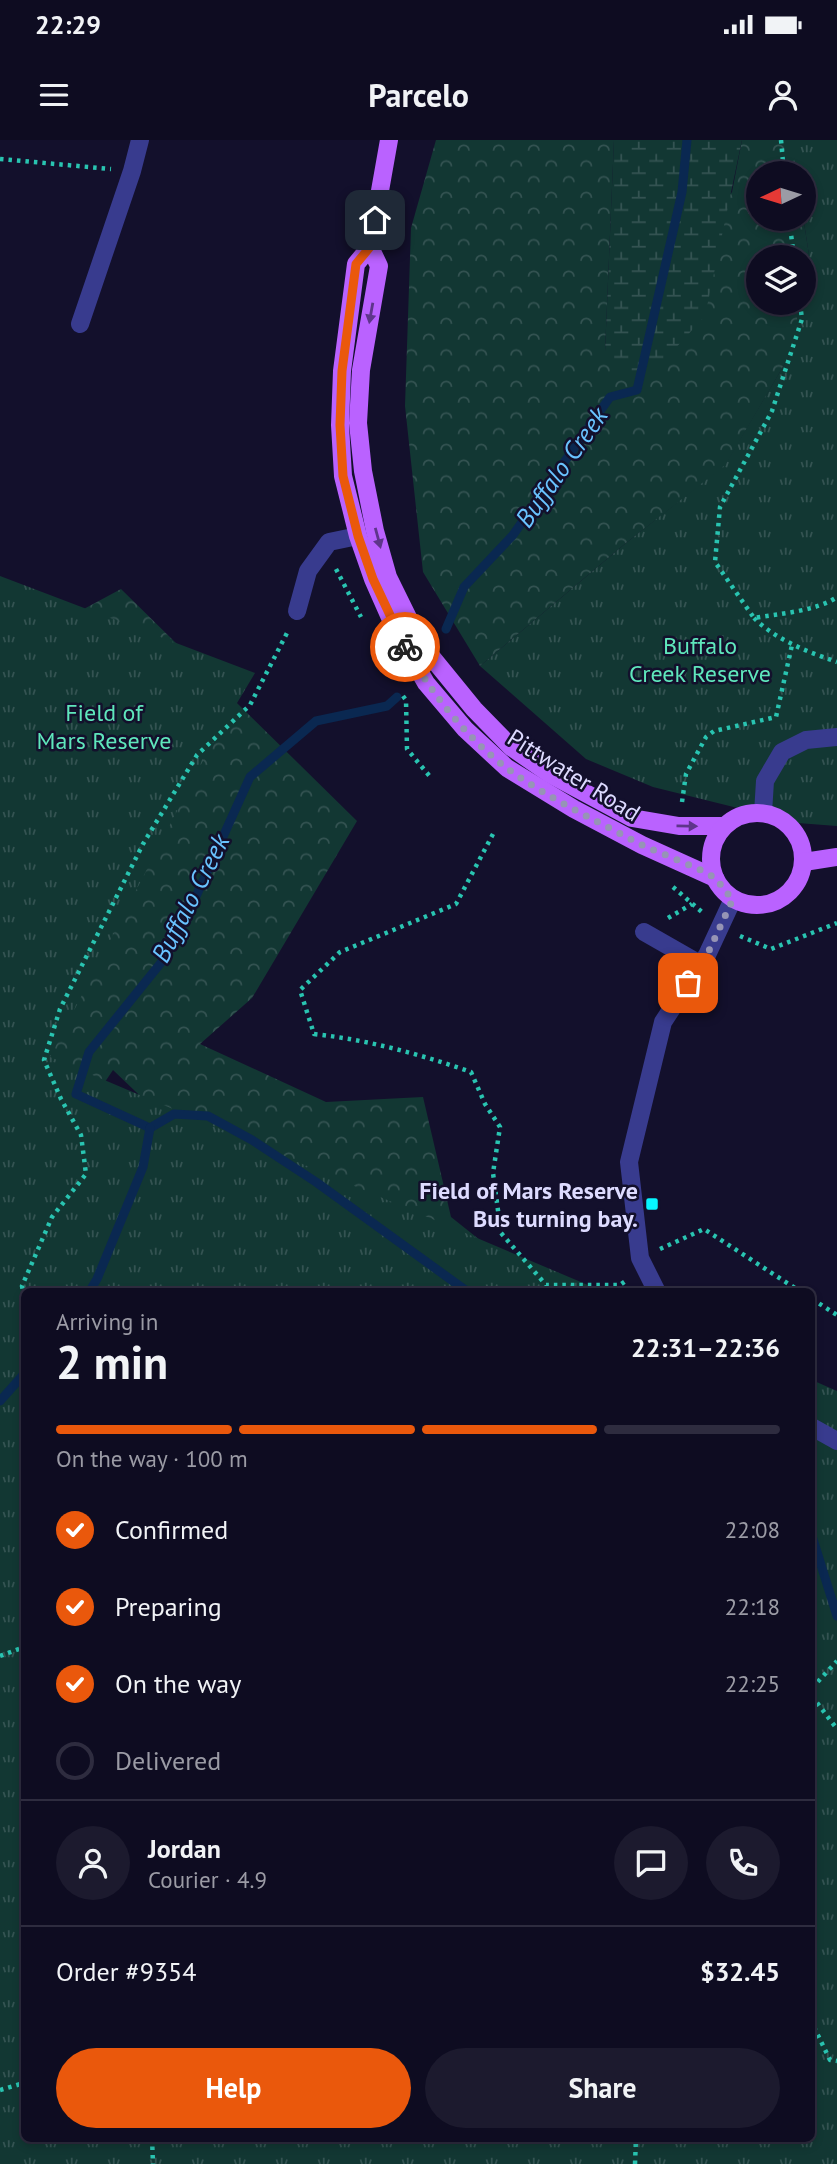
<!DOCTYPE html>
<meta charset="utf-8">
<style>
:root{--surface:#0e0c21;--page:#1c1a2e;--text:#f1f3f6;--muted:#9b9ba5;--line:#2e2c3f;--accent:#ea580c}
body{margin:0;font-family:"PT Sans",sans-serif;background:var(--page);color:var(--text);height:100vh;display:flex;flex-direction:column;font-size:26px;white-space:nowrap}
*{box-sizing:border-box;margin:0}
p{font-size:23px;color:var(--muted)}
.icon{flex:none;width:38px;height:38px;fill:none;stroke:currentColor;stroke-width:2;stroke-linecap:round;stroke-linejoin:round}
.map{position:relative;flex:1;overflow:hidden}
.drawer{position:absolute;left:21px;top:1148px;width:794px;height:854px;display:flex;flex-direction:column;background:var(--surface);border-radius:10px;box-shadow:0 4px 10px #0003,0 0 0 2px var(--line)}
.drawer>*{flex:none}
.needle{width:46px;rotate:266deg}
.buttons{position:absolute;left:746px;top:21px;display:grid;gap:14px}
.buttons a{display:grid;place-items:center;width:70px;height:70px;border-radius:50%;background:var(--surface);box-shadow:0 4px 10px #0003,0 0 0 2px var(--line);font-size:35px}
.pin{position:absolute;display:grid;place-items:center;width:60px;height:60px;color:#fff;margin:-30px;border-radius:14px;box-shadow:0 4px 10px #0006}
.courier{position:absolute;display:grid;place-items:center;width:70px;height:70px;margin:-35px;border:5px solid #ea580c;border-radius:50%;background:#fff;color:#222;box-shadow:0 2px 9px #0007}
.headline em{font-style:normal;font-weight:700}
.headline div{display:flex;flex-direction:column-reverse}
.headline{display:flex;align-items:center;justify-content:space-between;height:119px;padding:0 35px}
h1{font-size:46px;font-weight:700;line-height:52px}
.bar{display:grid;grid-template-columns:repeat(4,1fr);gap:10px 7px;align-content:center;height:84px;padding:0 35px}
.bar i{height:9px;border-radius:5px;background:var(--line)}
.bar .current{background:var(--accent)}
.bar p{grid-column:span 4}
.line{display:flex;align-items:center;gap:18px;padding:0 35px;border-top:2px solid var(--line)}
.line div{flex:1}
.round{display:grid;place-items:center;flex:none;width:74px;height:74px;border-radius:37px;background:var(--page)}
ol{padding:0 35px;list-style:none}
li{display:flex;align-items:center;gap:21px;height:77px}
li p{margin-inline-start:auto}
li .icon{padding:7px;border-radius:50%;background:var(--accent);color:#fff;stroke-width:4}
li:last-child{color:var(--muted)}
li i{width:38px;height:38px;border:4px solid var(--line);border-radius:50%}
.button{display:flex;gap:14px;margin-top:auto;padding:14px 35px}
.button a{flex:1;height:80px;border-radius:42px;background:var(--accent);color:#fff;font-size:28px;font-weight:700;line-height:80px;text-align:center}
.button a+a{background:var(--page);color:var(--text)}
.status{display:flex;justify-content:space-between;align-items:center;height:49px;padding:0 35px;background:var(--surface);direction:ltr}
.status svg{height:19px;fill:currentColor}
header{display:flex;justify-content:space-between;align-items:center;height:91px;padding:0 35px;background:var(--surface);font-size:32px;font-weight:700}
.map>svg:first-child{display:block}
</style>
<div class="status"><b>22:29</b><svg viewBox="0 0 49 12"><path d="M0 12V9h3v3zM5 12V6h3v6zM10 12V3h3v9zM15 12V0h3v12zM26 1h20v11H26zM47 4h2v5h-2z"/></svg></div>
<header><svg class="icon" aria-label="menu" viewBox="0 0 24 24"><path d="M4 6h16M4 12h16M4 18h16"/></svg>Parcelo<svg class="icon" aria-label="person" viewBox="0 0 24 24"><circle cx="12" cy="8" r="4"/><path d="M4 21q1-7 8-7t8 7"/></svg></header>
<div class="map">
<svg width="837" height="2024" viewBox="0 0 837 2024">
<defs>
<pattern id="forest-crowns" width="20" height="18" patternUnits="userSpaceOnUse" patternTransform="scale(1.75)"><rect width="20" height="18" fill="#123733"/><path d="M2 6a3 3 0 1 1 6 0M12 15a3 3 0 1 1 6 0" fill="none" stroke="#345352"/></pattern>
<pattern id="wetland-marsh" width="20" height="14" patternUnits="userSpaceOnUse" patternTransform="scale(1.75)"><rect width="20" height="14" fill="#123733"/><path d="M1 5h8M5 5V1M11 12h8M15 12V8" fill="none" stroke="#345352"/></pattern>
<pattern id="park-tufts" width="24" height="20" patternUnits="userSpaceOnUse" patternTransform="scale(1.75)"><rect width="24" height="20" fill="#123733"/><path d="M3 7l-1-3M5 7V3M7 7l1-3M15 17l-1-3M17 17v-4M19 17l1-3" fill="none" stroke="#345352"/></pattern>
</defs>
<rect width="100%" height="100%" fill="#13102c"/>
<!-- forest -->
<g fill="url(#forest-crowns)" fill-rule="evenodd">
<path d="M 436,0 L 614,0 L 605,212 L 732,52 L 742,0 L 837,0 L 837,215 L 791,213 L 725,326 L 626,403 L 480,526 L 423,432 L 405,266 L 411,88 ZM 794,12 L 803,33 L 814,114 L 796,189 L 800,163 L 758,163 L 758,117 L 803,117 L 803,147 L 809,115 L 803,76 L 803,79 L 758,79 L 758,33 L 797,33 Z"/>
<path d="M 121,449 L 357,681 L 252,858 L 200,904 L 326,962 L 423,957 L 451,1077 L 544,1151 L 334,1141 L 113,930 L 13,1079 L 28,499 Z"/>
</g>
<!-- wetland -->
<path fill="url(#wetland-marsh)" d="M 614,0 L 742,0 L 705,176 L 637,250 L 605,212 Z"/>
<!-- park -->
<g fill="url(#park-tufts)">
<path d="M 791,0 L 837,0 L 837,686 L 798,683 L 653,647 L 586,619 L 480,526 L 626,403 L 725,325 L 791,213 L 800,163 L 803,163 L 803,147 L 809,115 L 803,76 L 803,33 L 797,33 Z"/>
<path d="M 0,436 L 255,533 L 207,613 L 50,917 L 602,1151 L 24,1152 L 24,1998 L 812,1998 L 812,1240 L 837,1251 L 837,2024 L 0,2024 Z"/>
</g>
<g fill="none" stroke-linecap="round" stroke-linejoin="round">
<!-- stream -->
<g stroke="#0a2851" stroke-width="9">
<path d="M 446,489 L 464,447 L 513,395 L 610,257 L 637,250 L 682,52 L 687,0"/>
<path d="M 150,988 L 76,954 L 89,912 L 164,819 L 193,763 L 250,637 L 316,581 L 387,566 L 397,557"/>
<path d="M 150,988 L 174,974 L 208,976 L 252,1000 L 316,1042 L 468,1152"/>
<path d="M 89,1152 L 97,1139 L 143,1027 L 150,988"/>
<path d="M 0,1261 L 24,1234"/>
<path d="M 812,1396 L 837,1476"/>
</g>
<!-- path -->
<g stroke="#29c4b1" stroke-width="4.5" stroke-dasharray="3.5 5" stroke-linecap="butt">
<path d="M 781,0 L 784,33"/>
<path d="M 0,19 L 111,29"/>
<path d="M 789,79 L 794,117"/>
<path d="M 800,163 L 802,179 L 772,271 L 720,367 L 715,422 L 754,478 C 778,474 817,471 837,457"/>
<path d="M 336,429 L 361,477"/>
<path d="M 754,478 C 776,500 808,512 837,522"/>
<path d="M 403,556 L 406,560 L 407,609 L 432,639"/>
<path d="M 682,662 L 686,634 L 706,597 L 714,591 L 776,577 L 792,505"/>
<path d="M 493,694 L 456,764 L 340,812 L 300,850 L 314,894 C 369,900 419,914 471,932 L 485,964 L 500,987 L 493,1033 L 501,1093 L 546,1145 L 620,1145 L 627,1140"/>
<path d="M 673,747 L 703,773"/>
<path d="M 668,778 L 692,764"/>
<path d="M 740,796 L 771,809 L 837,783"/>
<path d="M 660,1109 L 704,1089 L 801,1152"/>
<path d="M 24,1157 L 22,1146 L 52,1077 L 86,1034 L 81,995 L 61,959 L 44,920 L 60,869 L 143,704 L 197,615 L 250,565 L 288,491"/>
<path d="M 812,1159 L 837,1175"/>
<path d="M 0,1516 L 24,1507"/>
<path d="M 812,1548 L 837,1521"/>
<path d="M 812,1556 L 837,1589"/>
<path d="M 812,1852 L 814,1887 L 812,1886"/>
<path d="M 814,1887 L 830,1920 L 837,1921"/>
<path d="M 0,1950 L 24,1943"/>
<path d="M 152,1998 L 153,2024"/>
<path d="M 635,2024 L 636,1998"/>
</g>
<!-- minor -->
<g stroke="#383b8e" stroke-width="18">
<path d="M 80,184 L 132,31 L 140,0"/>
<path d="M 297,471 L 308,431 L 329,402 L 358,396"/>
<path d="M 763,673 L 765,641 L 782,612 L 806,600 L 837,597"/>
<path d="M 644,792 L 700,824"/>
<path d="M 657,1152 L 640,1118 L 629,1022 L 663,882 L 707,815 L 733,759"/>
<path d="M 812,1287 L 837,1301"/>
</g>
<!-- major -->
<g stroke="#ba62ff" stroke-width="18">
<path d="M 389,0 L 370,107 L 356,124 L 342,231 L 340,285 L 343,336 L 358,396 L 373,439 L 396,491 L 426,543 L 465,589 L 507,628 L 574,669 L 642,705 L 715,738"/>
<path d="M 370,107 L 379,126 L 361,230 L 358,283 L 363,331 L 375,391 L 388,437 L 421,504 L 474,569 L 511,607 L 550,634 L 632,678 L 679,686 L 724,686"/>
<circle cx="757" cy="719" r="46"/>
<path d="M 804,722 L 837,717"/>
</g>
</g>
<!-- one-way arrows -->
<defs><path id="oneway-solid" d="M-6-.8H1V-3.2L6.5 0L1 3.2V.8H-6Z" transform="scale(1.75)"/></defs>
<g fill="#5e358b">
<use href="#oneway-solid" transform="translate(371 173) rotate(100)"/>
<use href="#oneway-solid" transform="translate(378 398) rotate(75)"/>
<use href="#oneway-solid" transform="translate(687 686) rotate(1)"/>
</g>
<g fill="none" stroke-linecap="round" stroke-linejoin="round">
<!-- done -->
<path stroke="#9694b5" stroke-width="7" stroke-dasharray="0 12.6" d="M 405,507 C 431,552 465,597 508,629 C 548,658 595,680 638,703 C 654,711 706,730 716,739 C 722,746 726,753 733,759 L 707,815 L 688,843"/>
<!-- route -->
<path stroke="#ea580c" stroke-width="9" d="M 375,80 L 370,107 L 356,124 L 342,231 L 340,285 L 343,336 L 358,396 L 373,439 L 405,507"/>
</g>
<!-- markers -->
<rect fill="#07f6ff" stroke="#13102c" stroke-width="2.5" x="645" y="1057" width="14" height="14" rx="3.5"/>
<g text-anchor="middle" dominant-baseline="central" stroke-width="5" stroke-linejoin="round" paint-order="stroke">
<!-- park labels -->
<g font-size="24" fill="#5fe7bc" stroke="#13102c">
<text x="700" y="505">Buffalo<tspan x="700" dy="28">Creek Reserve</tspan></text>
<text x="104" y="572">Field of<tspan x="104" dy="28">Mars Reserve</tspan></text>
</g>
<!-- street labels -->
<g font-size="24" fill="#dddbff" stroke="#13102c">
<text transform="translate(574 635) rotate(32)">Pittwater Road</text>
</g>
<!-- poi labels -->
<g font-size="24" font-weight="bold" fill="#dddbff" stroke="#13102c" text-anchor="end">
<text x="638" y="1050">Field of Mars Reserve<tspan x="638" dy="28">Bus turning bay.</tspan></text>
</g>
<!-- water labels -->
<g font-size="26" font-style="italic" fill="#69c3ff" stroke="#13102c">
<text transform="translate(561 327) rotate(-55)">Buffalo Creek</text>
<text transform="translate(190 758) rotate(-63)">Buffalo Creek</text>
</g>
</g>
</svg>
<div class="buttons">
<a><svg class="needle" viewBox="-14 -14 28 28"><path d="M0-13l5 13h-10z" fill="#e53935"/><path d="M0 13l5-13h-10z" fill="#9b9ba5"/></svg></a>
<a><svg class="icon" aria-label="layers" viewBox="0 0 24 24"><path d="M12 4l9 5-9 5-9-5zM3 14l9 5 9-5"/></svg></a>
</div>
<div class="pin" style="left:688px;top:843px;background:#ea580c"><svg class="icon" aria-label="bag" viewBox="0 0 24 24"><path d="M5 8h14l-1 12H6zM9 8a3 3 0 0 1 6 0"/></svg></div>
<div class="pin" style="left:375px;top:80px;background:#1f2937"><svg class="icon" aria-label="home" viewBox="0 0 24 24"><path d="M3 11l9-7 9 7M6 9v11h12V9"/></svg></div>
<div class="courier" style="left:405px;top:507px"><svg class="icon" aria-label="bike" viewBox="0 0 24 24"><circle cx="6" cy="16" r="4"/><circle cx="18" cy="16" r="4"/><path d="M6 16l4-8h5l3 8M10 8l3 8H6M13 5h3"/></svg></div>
<section class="drawer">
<div class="headline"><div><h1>2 min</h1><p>Arriving in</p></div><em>22:31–22:36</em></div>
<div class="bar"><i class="current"></i><i class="current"></i><i class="current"></i><i></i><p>On the way · 100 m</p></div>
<ol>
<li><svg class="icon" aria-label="check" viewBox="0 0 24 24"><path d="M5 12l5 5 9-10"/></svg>Confirmed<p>22:08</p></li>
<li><svg class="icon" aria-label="check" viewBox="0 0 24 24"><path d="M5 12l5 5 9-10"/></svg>Preparing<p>22:18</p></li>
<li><svg class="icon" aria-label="check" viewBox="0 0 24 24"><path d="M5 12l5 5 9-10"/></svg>On the way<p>22:25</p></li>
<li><i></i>Delivered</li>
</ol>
<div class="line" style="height:126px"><a class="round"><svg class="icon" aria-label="person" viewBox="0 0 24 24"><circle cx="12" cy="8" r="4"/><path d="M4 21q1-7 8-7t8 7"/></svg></a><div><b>Jordan</b><p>Courier · 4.9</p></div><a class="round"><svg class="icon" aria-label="chat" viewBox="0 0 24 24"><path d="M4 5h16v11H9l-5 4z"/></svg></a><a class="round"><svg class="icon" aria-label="phone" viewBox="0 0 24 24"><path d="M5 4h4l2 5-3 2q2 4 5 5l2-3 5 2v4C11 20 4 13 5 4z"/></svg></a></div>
<div class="line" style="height:91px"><div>Order #9354</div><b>$32.45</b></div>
<div class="button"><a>Help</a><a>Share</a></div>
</section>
</div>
